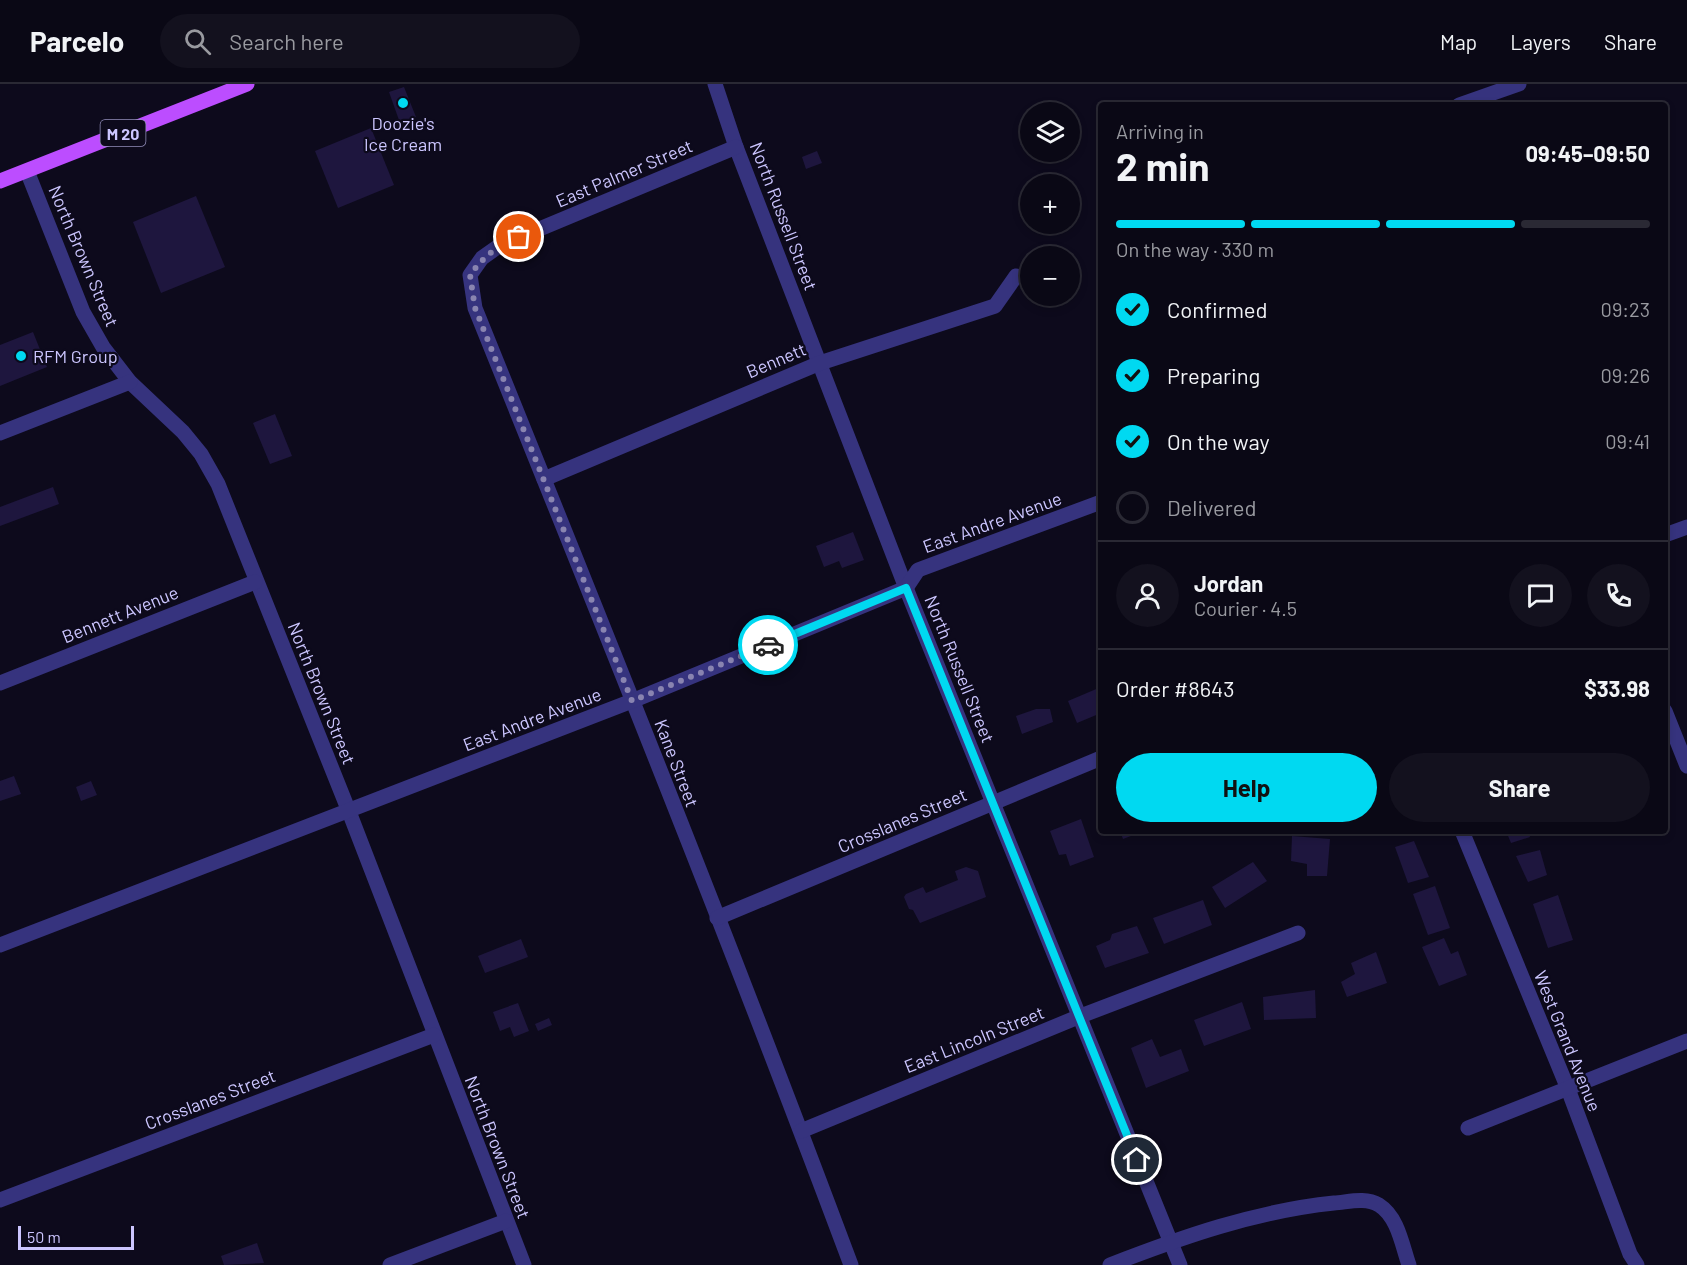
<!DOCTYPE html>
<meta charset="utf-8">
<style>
:root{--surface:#0a0815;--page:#13111e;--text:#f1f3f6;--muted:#999aa0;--line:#2a2934;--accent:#00d9f1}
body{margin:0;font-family:Barlow,sans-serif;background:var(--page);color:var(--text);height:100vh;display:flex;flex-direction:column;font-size:22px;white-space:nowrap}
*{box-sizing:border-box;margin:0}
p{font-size:20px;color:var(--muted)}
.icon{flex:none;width:33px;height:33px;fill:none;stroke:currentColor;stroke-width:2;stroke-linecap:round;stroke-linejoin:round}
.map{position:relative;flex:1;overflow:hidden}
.side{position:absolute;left:1098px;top:18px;width:570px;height:732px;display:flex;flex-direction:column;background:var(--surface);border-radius:6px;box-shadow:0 3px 9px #0003,0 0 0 2px var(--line)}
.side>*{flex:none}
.controls{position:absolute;left:1020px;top:18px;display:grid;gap:12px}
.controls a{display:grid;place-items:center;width:60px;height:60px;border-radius:50%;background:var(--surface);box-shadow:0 3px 9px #0003,0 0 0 2px var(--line);font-size:30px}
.scale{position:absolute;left:18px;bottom:15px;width:116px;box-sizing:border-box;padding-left:6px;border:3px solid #ccc6ff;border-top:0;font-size:16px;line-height:21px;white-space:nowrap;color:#ccc6ff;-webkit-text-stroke:4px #0d0a1c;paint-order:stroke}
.pin{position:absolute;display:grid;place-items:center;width:51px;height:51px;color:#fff;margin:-26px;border:3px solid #fff;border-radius:50%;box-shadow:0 2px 6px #0007}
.courier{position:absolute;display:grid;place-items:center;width:60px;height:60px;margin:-30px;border:4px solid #00d9f1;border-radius:50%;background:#fff;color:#222;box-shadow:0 2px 8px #0007}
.summary em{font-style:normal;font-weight:700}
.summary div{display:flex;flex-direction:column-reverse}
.summary{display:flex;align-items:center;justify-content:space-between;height:102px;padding:0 18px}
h1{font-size:39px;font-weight:700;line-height:45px}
.bar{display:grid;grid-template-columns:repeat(4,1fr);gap:9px 6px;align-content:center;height:72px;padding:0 18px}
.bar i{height:8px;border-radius:4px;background:var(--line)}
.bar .current{background:var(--accent)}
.bar p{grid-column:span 4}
.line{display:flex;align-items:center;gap:15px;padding:0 18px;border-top:2px solid var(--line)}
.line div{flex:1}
.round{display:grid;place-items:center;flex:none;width:63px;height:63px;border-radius:32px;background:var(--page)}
ol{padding:0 18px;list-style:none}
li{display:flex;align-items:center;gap:18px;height:66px}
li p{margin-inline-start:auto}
li .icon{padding:6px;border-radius:50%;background:var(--accent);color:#111;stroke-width:4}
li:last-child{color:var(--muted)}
li i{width:33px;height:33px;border:3px solid var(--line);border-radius:50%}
.button{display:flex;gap:12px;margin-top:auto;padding:12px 18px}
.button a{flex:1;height:69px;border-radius:36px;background:var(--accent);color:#111;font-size:24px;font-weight:700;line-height:69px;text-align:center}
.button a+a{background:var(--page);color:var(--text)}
header{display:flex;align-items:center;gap:36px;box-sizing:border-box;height:84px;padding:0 30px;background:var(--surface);border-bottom:2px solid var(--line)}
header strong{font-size:28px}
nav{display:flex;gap:33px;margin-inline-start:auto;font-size:21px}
.search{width:420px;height:54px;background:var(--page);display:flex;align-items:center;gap:15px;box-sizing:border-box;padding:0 21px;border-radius:33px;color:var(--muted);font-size:22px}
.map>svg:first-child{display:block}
</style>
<header>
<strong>Parcelo</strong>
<div class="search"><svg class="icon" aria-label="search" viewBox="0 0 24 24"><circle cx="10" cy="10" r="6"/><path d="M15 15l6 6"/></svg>Search here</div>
<nav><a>Map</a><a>Layers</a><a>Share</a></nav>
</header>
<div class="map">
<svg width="1687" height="1181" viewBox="0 0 1687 1181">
<rect width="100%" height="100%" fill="#0d0a1c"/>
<!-- building -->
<g fill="#1e163e">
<path d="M 404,3 L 416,33 L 400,39 L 389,8 Z"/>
<path d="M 371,44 L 394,101 L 338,124 L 315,67 Z"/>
<path d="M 817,67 L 822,79 L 806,85 L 802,73 Z"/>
<path d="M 196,112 L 225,183 L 161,209 L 133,138 Z"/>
<path d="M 33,248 L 47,283 L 0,302 L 0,261 Z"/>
<path d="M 275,330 L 292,372 L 270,380 L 253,339 Z"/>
<path d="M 53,403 L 59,420 L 0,442 L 0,423 Z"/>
<path d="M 853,448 L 864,476 L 842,484 L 839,477 L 824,483 L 816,462 Z"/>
<path d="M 1101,603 L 1101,629 L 1077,639 L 1068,617 Z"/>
<path d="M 1036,625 L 1050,625 L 1053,638 L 1022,650 L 1016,632 Z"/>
<path d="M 14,692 L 21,710 L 0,717 L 0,697 Z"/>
<path d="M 91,697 L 97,711 L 81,717 L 76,703 Z"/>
<path d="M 1081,735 L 1094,773 L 1070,782 L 1066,770 L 1059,771 L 1050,747 Z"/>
<path d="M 1120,747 L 1144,747 L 1123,755 Z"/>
<path d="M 1506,747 L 1528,747 L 1530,753 L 1511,759 Z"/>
<path d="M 1292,752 L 1330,755 L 1327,792 L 1307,792 L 1307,780 L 1291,777 Z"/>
<path d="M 1414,757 L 1429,793 L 1408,799 L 1395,763 Z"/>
<path d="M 1540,766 L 1547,791 L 1528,798 L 1516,772 Z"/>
<path d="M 1253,778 L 1267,797 L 1225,824 L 1212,803 Z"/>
<path d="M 966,783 L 978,787 L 986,813 L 920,839 L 913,826 L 909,825 L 904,813 L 906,810 L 923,803 L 926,809 L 958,796 L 955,787 Z"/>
<path d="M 1435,802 L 1450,844 L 1428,851 L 1413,810 Z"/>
<path d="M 1558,811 L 1573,856 L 1548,864 L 1533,820 Z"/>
<path d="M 1203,816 L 1212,841 L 1164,860 L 1153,834 Z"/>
<path d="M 1137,842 L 1149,869 L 1105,884 L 1096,862 L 1110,856 L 1112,850 Z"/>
<path d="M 1444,854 L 1451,870 L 1458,867 L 1467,891 L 1439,902 L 1422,863 Z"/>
<path d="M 521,855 L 528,873 L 485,889 L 478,872 Z"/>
<path d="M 1376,868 L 1387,899 L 1347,913 L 1341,898 L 1355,890 L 1351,879 Z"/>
<path d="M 1315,906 L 1316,934 L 1264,936 L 1263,913 Z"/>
<path d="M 1242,918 L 1251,945 L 1204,962 L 1194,936 Z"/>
<path d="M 518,919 L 529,947 L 514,953 L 510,943 L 500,947 L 493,928 Z"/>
<path d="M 549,934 L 552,941 L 538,947 L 535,940 Z"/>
<path d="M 1152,955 L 1160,973 L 1181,965 L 1189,987 L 1146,1004 L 1131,964 Z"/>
<path d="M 257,1159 L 264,1179 L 224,1181 L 221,1172 Z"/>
</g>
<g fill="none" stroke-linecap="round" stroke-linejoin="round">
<!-- street -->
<g stroke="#36337e" stroke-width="15">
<path d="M 715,0 L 736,63 L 906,504 L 1180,1181"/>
<path d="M 1459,21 L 1519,0"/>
<path d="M 736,63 L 499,162 L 482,174 L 470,191 L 475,224 C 603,541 731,860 851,1181"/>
<path d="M 27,87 L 83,228 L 103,263 L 130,298 L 183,348 L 201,370 L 218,400 L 348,725 L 524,1181"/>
<path d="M 0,349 L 130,298"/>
<path d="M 544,395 L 820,279 L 995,222 L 1016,192"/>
<path d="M 1665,451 L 1687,443"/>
<path d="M 0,599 L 255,498"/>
<path d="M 1665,627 L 1687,682"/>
<path d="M 1462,747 L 1568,1005 L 1630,1170 L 1637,1181"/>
<path d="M 717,834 L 1101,674"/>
<path d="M 0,861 L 632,617 L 906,504 L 918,486 L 1101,418"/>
<path d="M 1468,1044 L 1687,957"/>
<path d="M 801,1047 L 1078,933 L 1298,849"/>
<path d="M 0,1116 L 434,951"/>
<path d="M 390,1181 L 506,1137"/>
<path d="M 1110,1181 C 1182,1153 1256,1127 1334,1119 C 1349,1118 1365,1113 1379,1121 C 1398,1133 1402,1161 1409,1181"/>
</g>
<!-- primary -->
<path stroke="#bc4dff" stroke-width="15" d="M 0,97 L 247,0"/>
</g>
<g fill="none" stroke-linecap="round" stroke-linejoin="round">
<!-- done -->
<path stroke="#8984b0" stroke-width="6" stroke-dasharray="0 10.8" d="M 519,153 C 497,162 484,172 470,191 L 475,224 L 632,617 L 768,561"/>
<!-- route -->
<path stroke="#00d9f1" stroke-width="8" d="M 768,561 L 906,504 L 1137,1076"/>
</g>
<!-- markers -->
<g fill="#00d9f1" stroke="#0d0a1c" stroke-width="2">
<circle cx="403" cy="19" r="6"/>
<circle cx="21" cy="272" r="6"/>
</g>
<g text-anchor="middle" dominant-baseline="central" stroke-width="4.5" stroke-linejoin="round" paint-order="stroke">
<!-- shield labels -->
<rect fill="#0d0a1c" stroke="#938ebb" stroke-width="1.5" x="100.5" y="36" width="45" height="26" rx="4.5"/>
<g font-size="16" font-weight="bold" fill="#ccc6ff">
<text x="123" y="49">M 20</text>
</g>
<!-- poi labels -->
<g font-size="18" fill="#ccc6ff" stroke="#0d0a1c">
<text x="403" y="39">Doozie's<tspan x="403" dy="21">Ice Cream</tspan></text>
<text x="33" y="272" text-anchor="start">RFM Group</text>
</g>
<!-- street labels -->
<g font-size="18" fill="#ccc6ff" stroke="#0d0a1c">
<text transform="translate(624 89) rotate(-23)">East Palmer Street</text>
<text transform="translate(784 132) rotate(69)">North Russell Street</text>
<text transform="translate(84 172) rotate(67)">North Brown Street</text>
<text transform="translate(776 276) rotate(-23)">Bennett</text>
<text transform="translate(992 438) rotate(-20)">East Andre Avenue</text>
<text transform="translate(120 530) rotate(-22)">Bennett Avenue</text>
<text transform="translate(960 585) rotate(68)">North Russell Street</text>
<text transform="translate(322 609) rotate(68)">North Brown Street</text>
<text transform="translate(532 635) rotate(-21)">East Andre Avenue</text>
<text transform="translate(677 679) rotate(69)">Kane Street</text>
<text transform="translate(902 736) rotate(-23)">Crosslanes Street</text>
<text transform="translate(974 955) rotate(-22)">East Lincoln Street</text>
<text transform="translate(1568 957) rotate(68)">West Grand Avenue</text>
<text transform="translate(210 1015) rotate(-21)">Crosslanes Street</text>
<text transform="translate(498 1063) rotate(69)">North Brown Street</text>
</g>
</g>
</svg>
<div class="controls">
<a><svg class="icon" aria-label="layers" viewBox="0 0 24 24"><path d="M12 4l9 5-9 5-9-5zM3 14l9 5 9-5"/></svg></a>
<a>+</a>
<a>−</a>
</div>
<div class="scale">50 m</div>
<div class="pin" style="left:519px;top:153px;background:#ea580c"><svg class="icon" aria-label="bag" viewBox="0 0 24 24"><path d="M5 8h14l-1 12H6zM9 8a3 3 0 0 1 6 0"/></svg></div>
<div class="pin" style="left:1137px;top:1076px;background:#1f2937"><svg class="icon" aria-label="home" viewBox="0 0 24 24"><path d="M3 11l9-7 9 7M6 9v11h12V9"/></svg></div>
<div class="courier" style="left:768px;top:561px"><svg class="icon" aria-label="car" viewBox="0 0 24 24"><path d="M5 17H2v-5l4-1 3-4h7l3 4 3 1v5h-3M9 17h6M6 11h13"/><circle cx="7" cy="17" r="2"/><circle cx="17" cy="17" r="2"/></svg></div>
<section class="side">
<div class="summary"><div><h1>2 min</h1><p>Arriving in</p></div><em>09:45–09:50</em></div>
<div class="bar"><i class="current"></i><i class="current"></i><i class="current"></i><i></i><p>On the way · 330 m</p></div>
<ol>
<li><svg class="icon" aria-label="check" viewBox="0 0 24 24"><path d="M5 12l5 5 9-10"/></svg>Confirmed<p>09:23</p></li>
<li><svg class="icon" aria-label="check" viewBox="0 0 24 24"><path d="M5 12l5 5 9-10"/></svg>Preparing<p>09:26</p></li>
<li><svg class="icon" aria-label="check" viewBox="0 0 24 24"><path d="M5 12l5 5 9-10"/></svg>On the way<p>09:41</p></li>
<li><i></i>Delivered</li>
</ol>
<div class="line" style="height:108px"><a class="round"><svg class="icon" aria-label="person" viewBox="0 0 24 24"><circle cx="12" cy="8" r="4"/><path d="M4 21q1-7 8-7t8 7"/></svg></a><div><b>Jordan</b><p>Courier · 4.5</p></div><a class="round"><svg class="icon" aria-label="chat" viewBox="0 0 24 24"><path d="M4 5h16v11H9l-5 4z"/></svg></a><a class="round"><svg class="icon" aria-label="phone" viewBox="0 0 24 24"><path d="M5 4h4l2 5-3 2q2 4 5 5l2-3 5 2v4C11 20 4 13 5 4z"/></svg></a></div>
<div class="line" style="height:78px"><div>Order #8643</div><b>$33.98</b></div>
<div class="button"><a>Help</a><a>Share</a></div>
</section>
</div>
